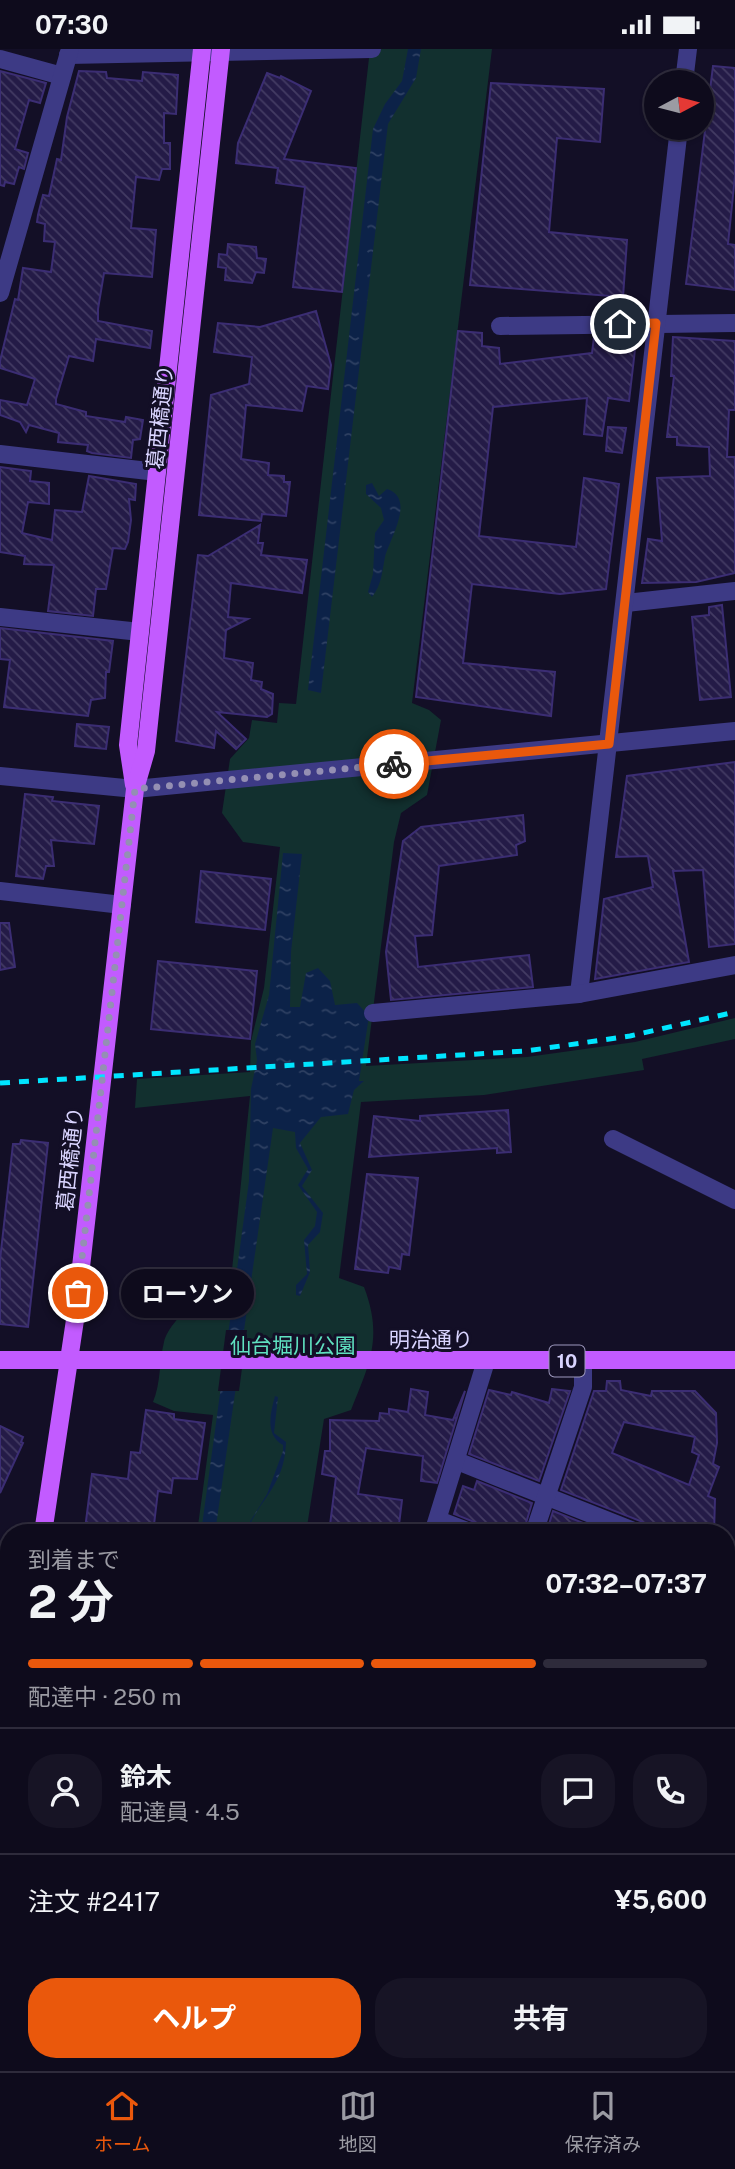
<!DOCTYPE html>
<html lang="ja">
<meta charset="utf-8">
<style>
:root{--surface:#0e0b1c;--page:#171425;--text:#f1f3f6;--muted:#9b9ba3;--line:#2e2b3b;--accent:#ea580c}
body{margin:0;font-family:"Public Sans","Noto Sans JP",sans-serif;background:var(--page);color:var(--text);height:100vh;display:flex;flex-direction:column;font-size:26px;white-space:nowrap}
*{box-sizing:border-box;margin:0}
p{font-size:23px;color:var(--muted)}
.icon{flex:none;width:38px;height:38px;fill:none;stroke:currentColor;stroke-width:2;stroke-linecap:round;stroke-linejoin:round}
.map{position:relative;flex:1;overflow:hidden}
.details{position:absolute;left:0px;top:1475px;width:735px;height:548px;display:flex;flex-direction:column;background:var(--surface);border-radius:28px 28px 0 0;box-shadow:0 2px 5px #0004,0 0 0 2px var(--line)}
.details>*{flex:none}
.needle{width:46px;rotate:83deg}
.fabs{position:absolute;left:644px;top:21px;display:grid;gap:14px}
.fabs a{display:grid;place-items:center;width:70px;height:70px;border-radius:50%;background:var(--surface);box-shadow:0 2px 5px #0004,0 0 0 2px var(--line);font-size:35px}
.pin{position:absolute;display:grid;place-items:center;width:60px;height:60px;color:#fff;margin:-30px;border:4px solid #fff;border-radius:50%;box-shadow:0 2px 7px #0007}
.courier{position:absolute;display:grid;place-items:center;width:70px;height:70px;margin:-35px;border:5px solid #ea580c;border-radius:50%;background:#fff;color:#222;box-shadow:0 2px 9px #0007}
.bubble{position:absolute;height:49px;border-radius:24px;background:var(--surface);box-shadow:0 2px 5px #0004,0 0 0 2px var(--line);font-size:23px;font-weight:700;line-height:49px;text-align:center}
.overview em{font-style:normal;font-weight:700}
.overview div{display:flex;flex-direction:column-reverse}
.overview{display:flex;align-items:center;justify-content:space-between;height:119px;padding:0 28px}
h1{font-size:46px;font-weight:700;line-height:52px}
.bar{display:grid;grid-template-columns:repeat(4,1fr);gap:10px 7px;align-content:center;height:84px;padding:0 28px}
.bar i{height:9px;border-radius:5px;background:var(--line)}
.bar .selected{background:var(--accent)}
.bar p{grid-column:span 4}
.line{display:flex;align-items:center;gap:18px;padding:0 28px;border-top:2px solid var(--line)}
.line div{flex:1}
.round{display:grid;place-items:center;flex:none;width:74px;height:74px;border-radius:28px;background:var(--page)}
.cta{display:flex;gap:14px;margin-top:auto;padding:14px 28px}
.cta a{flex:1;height:80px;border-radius:28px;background:var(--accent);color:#fff;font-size:28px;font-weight:700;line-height:80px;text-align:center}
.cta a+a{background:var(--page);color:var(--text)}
.status{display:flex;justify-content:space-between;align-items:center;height:49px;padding:0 35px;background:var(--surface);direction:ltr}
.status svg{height:19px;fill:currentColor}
.tabs{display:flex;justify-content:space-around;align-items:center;height:98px;border-top:2px solid var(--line);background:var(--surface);font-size:19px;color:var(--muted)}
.tabs a{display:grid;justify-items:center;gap:4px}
.tabs .selected{color:var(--accent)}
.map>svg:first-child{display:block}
</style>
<div class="status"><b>07:30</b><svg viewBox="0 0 49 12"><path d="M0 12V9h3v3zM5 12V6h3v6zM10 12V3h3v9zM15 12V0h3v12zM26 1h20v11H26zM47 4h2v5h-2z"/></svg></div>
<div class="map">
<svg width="735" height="2022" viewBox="0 0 735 2022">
<defs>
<pattern id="water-ripples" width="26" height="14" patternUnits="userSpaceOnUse" patternTransform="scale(1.75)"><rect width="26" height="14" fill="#0c2248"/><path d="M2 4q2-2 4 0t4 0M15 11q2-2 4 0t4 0" fill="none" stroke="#2f4163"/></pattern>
<pattern id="building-back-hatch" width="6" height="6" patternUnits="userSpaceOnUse" patternTransform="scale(1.75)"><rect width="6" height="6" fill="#241b47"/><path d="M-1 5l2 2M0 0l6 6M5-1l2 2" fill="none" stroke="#433b63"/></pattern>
</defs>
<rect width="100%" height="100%" fill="#130f26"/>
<!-- green -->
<g fill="#12302f">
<path d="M 370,0 L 492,0 L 412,654 L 429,661 L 441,671 L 427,746 L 401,764 L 394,793 L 366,1017 L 527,1008 L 635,993 L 735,969 L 735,990 L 642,1010 L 644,1021 L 484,1046 L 361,1053 L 339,1229 L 364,1238 C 383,1288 370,1314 351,1361 L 324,1370 L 306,1484 L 197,1484 L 213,1366 L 174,1362 L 153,1353 C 161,1334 159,1313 164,1293 C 167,1279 184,1263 193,1253 L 229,1250 L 250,1047 L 135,1059 L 137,1030 L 250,1023 L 251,992 L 264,939 L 280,798 L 243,793 L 222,764 L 230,710 L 249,689 L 252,671 L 277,674 L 279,654 L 296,655 Z"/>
<path d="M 123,2014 L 226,2014 L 225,2022 L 122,2022 Z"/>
</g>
<!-- water -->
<g fill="url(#water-ripples)">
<path d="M 408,0 L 421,0 L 416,29 L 388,75 L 321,644 L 308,641 L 373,80 L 385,55 L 402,32 Z"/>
<path d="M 372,434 L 379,447 L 387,440 C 416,449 390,489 385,508 C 382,523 382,535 372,548 L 368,543 L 373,525 L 375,484 L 384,471 L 381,459 L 366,445 L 366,436 Z"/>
<path d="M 283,804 L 302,805 L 291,903 L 290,958 L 300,958 L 306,924 L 318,919 L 330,932 L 335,956 L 357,954 L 369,967 L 359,1032 L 364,1032 L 354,1041 L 348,1065 L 321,1068 L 300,1094 L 312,1121 L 302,1137 L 323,1164 L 320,1183 L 308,1196 L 310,1223 L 300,1247 L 296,1246 L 296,1236 L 307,1225 L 304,1191 L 315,1177 L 317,1163 L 298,1136 L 308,1120 L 296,1099 L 295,1083 L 273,1079 L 215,1484 L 201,1484 L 249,1132 L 251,1040 L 257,1011 L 255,995 L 269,946 Z"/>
<path d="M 275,1347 L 278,1348 L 274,1384 L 286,1393 C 285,1437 259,1450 246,1484 L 243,1484 L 267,1445 L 283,1402 L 283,1396 C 265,1386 270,1365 275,1347 Z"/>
</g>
<!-- pier -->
<path fill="#130f26" d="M 226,1281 L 247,1281 L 239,1342 L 218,1342 Z"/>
<!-- building -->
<g fill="url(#building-back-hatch)" stroke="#3b2d73" stroke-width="2" fill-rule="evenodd">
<path d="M 713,17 L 735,19 L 735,127 L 728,195 L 735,196 L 735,241 L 686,235 Z"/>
<path d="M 0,22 L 46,34 L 40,54 L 29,51 L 15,100 L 28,104 L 24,120 L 19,118 L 14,135 L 5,133 L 4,137 L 0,136 Z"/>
<path d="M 79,22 L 106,23 L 107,29 L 142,32 L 143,23 L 178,26 L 176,65 L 164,64 L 164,94 L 170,94 L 170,120 L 162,120 L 159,131 L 136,128 L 131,179 L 156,181 L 152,228 L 104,224 L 98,260 L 98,272 L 152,282 L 150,299 L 96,290 L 93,312 L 69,307 L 56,350 L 56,355 L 86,363 L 86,367 L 125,373 L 126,368 L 143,371 L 140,390 L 133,391 L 131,409 L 92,404 L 87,402 L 88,396 L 58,393 L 59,384 L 29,376 L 26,383 L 20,373 L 0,366 L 0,351 L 27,356 L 35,330 L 0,319 L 0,312 L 15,250 L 18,251 L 23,219 L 51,223 L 55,193 L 44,192 L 45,175 L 37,173 L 38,166 L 43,146 L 49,147 L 57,110 L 61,111 L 67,68 Z"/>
<path d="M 267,24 L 280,29 L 281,27 L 311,42 L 284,110 L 356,119 L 342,243 L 293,238 L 305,138 L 276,134 L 278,119 L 236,114 L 238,94 Z"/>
<path d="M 491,34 L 604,40 L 600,93 L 557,89 L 549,183 L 627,191 L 623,248 L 470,236 Z"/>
<path d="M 228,195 L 256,198 L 257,209 L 266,210 L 264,224 L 256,223 L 252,234 L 225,231 L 226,219 L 218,218 L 219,205 L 227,206 Z"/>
<path d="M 316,262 L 331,316 L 328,340 L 307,337 L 302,362 L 246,356 L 241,410 L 269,414 L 268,426 L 284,427 L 284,433 L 290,433 L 286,467 L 262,465 L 261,472 L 199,466 L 211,346 L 249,335 L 252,308 L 214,303 L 218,274 L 260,278 Z"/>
<path d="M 458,282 L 482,284 L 482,297 L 499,299 L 500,315 L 592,304 L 594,288 L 636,292 L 629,352 L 608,349 L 602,387 L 584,385 L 587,349 L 493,358 L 479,487 L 576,498 L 584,429 L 619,435 L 606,540 L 560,545 L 472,535 L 463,614 L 555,623 L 551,667 L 416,648 Z"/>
<path d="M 673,288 L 735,292 L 735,361 L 729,361 L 727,408 L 735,408 L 735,524 L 696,533 L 642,534 L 648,490 L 662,492 L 657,429 L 710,427 L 709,398 L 677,396 L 677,388 L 667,388 L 674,327 L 671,327 Z"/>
<path d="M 608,378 L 626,379 L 622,404 L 606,402 Z"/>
<path d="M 0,418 L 31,422 L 30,432 L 49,434 L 49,455 L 28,453 L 22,484 L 52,491 L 55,461 L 82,463 L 89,427 L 136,435 L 135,451 L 129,450 L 131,471 L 128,493 L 125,500 L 113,499 L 106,540 L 96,540 L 93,567 L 48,562 L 54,516 L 24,515 L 25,507 L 0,503 Z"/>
<path d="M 260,476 L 258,494 L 263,494 L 261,506 L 307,511 L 302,544 L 231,534 L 228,568 L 248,570 L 226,581 L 224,609 L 253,614 L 251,631 L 262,633 L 261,640 L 273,645 L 272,665 L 267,668 L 217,663 L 246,690 L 236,700 L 216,682 L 214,699 L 176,692 L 198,506 L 208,507 Z"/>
<path d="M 722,556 L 731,648 L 700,651 L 692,568 L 709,566 L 709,558 Z"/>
<path d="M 0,579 L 113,592 L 109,623 L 106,623 L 105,649 L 91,651 L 88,667 L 4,658 L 10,611 L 0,610 Z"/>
<path d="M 77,675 L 109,678 L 106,700 L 75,697 Z"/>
<path d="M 735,713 L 735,895 L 709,898 L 703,821 L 673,822 L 689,913 L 595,930 L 604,850 L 653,838 L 648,807 L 616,808 L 627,727 Z"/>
<path d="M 25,745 L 53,748 L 52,752 L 99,757 L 94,795 L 51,791 L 54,817 L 46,817 L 43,830 L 16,827 Z"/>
<path d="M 523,766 L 525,792 L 516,796 L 517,806 L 439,817 L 432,886 L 415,887 L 418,918 L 529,906 L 533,938 L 391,951 L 386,903 L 403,792 L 421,778 Z"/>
<path d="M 201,822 L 271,830 L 265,881 L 196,873 Z"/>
<path d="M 0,874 L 9,874 L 15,918 L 0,921 Z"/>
<path d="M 158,912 L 257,922 L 250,990 L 151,980 Z"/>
<path d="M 508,1061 L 511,1103 L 497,1104 L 497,1099 L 369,1108 L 374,1067 L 420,1072 L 420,1067 Z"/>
<path d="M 21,1091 L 48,1094 L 28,1278 L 0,1275 L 0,1211 L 13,1095 L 20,1095 Z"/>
<path d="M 367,1125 L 418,1129 L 409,1206 L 402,1205 L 400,1220 L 389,1218 L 388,1224 L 355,1220 Z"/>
<path d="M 607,1332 L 620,1332 L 621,1341 L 651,1347 L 652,1342 L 695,1342 L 716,1364 L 717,1394 L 713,1415 L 719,1418 L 708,1447 L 715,1450 L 714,1484 L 650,1484 L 643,1473 L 561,1441 L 594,1342 L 606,1342 ZM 624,1373 L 695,1388 L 692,1403 L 699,1406 L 689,1436 L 612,1404 Z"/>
<path d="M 411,1340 L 428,1343 L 425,1366 L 453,1371 L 465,1342 L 437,1434 L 421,1432 L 423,1407 L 366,1399 L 358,1445 L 402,1451 L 398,1484 L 329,1484 L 336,1428 L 322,1425 L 325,1402 L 330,1402 L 330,1371 L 379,1372 L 380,1364 L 389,1365 L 389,1360 L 408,1363 Z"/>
<path d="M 552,1340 L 570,1342 L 539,1432 L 469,1405 L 489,1341 L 511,1346 L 512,1343 L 549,1354 Z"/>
<path d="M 146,1361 L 174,1365 L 174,1370 L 205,1374 L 197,1430 L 173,1429 L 171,1444 L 158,1442 L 153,1484 L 88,1484 L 89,1480 L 85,1480 L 92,1425 L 128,1430 L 131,1403 L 140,1404 Z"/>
<path d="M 0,1377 L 23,1388 L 21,1393 L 23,1394 L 0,1444 Z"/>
<path d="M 477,1432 L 532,1454 L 523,1484 L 483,1484 L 477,1474 L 454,1465 L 463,1437 L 474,1441 Z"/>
<path d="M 553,1462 L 608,1484 L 547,1482 Z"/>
</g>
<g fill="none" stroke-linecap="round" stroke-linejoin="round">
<!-- minor -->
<g stroke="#3d3a85" stroke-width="18">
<path d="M 68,6 L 372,0"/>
<path d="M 0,10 L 62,27"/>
<path d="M 684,33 L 688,0"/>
<path d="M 0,244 L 70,0"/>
<path d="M 500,277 L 735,274"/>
<path d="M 0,405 L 157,423"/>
<path d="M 626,554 L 735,542"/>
<path d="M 0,568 L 140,583"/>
<path d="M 0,727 L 135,740 L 735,682"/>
<path d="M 0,842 L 122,856"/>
<path d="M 579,945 L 679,79"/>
<path d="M 373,964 L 579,945 L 735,916"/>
<path d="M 613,1090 L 735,1151"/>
<path d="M 457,1412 L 639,1484"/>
<path d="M 438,1471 L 472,1484"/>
<path d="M 433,1484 L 486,1312"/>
<path d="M 534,1484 L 583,1338 L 583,1311"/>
<path d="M 726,1525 L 735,1529"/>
<path d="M 726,1580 L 735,1583"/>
<path d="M 726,1605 L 735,1606"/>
<path d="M 726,1682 L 735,1685"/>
<path d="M 0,1685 L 9,1687"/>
<path d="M 726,1832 L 735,1833"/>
<path d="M 726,1972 L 735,1975"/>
<path d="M 683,2014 L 699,2022"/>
<path d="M 533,2022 L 534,2014"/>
</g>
<!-- major -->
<g stroke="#c25bff" stroke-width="18">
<path d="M 134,736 L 128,696 L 202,0"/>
<path d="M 0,1311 L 735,1311"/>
<path d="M 43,1484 L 75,1271 L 135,740 L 146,702 L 221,0"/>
<path d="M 0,1745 L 9,1694"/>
<path d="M 734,2022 L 735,1989"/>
</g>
<!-- rail -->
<path stroke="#00e5ff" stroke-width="5" stroke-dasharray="10 9" stroke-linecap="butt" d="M 0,1034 L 526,1002 L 630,987 L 735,963"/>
</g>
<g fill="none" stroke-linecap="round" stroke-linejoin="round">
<!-- done -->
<path stroke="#948fb3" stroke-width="7" stroke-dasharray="0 12.6" d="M 78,1244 L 135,740 L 394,715"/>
<!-- route -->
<path stroke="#ea580c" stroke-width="9" d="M 394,715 L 609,695 L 656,274 L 620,275"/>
</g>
<g text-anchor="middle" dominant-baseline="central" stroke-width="6" stroke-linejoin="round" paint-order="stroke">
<!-- shield labels -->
<rect fill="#130f26" stroke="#9e99be" stroke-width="2" x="549.5" y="1296.5" width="35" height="31" rx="5"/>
<g font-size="19" font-weight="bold" fill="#d9d4ff">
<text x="567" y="1312">10</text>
</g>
<!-- street labels -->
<g font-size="21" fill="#d9d4ff" stroke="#130f26">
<text transform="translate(160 368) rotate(-84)">葛西橋通り</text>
<text transform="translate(70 1110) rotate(-84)">葛西橋通り</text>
<text x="431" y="1290">明治通り</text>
</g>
<!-- park labels -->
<g font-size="21" fill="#5fe0c0" stroke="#130f26">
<text x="293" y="1296">仙台堀川公園</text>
</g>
</g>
</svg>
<div class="fabs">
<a><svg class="needle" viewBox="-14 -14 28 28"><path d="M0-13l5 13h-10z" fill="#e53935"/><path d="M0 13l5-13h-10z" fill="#9b9ba3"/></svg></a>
</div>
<div class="pin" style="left:78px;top:1244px;background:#ea580c"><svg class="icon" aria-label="bag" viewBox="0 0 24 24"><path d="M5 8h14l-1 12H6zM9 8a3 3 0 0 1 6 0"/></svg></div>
<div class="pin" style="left:620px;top:275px;background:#1f2937"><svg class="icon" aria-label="home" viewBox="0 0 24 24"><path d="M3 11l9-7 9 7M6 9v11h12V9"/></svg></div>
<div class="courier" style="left:394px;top:715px"><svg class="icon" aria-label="bike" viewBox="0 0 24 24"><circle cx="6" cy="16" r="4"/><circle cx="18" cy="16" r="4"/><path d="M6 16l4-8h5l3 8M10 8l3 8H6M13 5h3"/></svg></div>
<div class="bubble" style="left:121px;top:1220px;width:133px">ローソン</div>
<section class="details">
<div class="overview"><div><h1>2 分</h1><p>到着まで</p></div><em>07:32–07:37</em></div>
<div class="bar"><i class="selected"></i><i class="selected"></i><i class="selected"></i><i></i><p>配達中 · 250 m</p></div>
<div class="line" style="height:126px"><a class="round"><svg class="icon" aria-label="person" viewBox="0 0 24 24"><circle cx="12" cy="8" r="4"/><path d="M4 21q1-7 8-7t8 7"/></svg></a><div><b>鈴木</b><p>配達員 · 4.5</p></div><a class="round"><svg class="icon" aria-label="chat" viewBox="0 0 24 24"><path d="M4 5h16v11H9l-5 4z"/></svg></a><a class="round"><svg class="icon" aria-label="phone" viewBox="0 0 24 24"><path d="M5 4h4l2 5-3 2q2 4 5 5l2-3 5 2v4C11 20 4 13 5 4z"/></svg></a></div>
<div class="line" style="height:91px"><div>注文 #2417</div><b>¥5,600</b></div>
<div class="cta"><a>ヘルプ</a><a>共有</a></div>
</section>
</div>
<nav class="tabs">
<a class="selected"><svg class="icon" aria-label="home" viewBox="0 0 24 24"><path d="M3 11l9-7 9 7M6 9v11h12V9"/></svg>ホーム</a>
<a><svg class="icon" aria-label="map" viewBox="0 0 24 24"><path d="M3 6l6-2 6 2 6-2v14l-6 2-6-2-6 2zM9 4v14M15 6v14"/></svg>地図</a>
<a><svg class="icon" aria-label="saved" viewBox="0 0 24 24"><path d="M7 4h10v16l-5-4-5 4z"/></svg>保存済み</a>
</nav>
